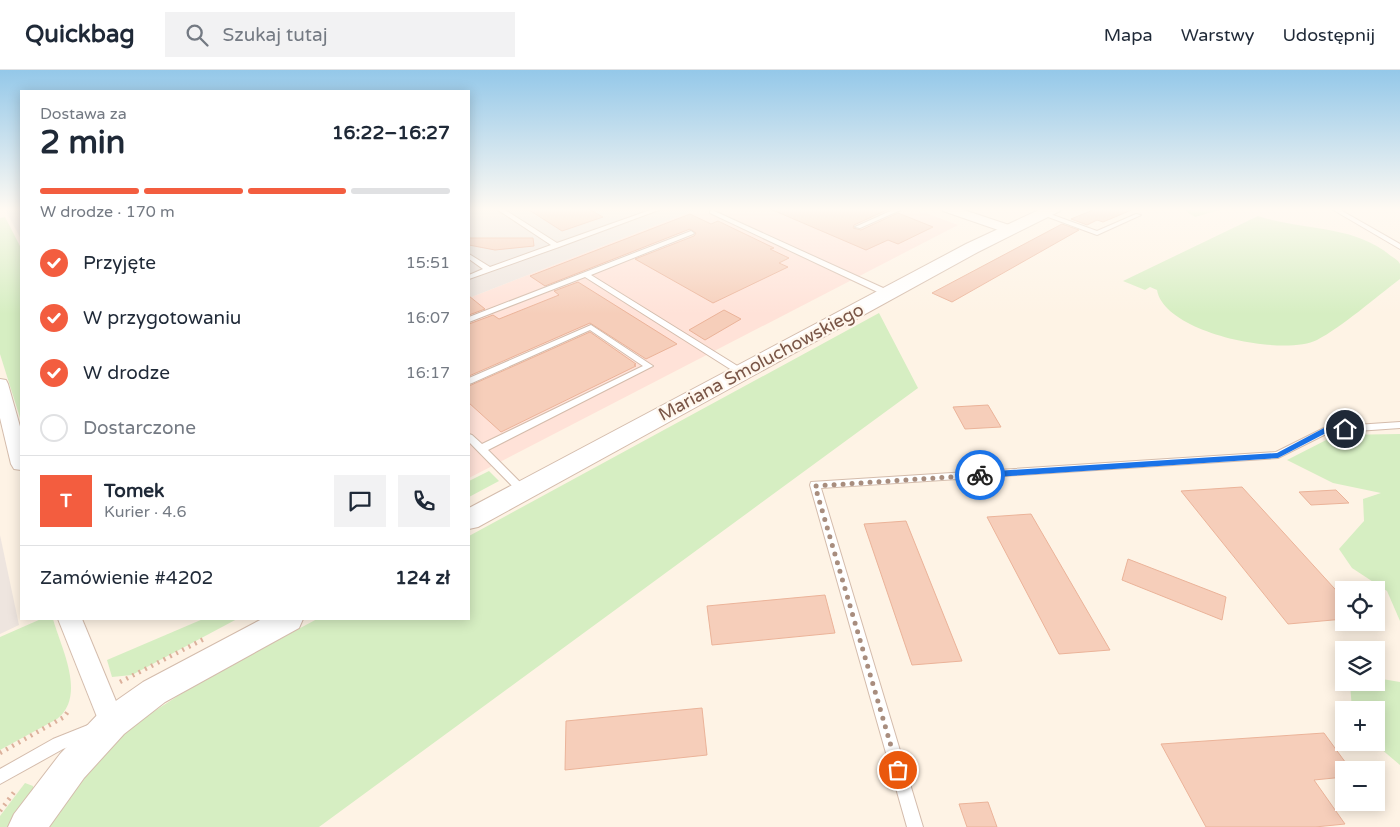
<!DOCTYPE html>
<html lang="pl">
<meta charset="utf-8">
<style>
:root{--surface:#fff;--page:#f2f2f3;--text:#1f2937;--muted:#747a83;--line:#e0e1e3;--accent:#f35d3f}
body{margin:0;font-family:"Varela Round",sans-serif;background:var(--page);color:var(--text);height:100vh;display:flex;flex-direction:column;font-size:19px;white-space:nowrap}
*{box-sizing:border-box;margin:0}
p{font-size:16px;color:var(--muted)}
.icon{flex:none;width:28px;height:28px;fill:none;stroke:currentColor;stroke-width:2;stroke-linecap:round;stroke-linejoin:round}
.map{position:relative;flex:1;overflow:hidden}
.drawer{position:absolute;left:20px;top:20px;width:450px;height:530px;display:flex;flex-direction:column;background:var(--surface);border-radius:0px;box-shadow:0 2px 12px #0003}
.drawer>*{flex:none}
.tools{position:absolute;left:1335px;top:511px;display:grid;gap:10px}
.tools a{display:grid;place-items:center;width:50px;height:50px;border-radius:0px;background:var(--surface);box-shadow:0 2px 12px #0003;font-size:25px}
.pin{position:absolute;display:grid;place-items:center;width:42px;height:42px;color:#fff;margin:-21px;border:2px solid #fff;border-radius:50%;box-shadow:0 1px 5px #0007}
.courier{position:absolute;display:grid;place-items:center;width:50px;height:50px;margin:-25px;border:4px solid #1a73e8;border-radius:50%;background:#fff;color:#222;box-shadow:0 1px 6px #0007}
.headline em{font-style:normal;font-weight:700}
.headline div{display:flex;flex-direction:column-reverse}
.headline{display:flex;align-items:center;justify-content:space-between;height:85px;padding:0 20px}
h1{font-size:32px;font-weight:700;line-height:38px}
.bar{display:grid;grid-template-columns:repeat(4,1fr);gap:8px 5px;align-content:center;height:60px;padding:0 20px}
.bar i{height:6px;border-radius:4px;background:var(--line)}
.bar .on{background:var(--accent)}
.bar p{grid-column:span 4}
.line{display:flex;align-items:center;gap:12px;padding:0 20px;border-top:1px solid var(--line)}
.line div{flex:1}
.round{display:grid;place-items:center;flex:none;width:52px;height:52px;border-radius:0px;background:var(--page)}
ol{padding:0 20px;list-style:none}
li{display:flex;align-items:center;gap:15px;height:55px}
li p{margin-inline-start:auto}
li .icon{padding:5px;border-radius:50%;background:var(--accent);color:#fff;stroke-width:4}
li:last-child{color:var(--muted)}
li i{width:28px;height:28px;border:2px solid var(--line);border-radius:50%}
header{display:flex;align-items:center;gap:30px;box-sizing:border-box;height:70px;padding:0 25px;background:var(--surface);border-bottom:1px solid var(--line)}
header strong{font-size:24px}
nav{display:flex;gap:28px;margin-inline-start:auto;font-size:18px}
.search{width:350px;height:45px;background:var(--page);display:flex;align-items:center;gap:12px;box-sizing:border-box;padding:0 18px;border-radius:0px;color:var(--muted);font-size:19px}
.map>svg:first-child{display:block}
</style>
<header>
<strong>Quickbag</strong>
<div class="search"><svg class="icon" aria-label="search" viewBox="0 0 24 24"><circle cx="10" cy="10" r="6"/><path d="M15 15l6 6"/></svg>Szukaj tutaj</div>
<nav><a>Mapa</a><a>Warstwy</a><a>Udostępnij</a></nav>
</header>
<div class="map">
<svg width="1400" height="757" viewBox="0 0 1400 757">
<rect width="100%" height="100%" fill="#fef3e5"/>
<!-- commercial -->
<path fill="#ffe2d8" d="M 700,138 L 912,138 L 958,155 L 469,408 L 469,228 Z"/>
<!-- industrial -->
<g fill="#eee5df">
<path d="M 5,138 L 21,138 L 21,169 L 8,145 Z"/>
<path d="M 469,138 L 700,138 L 469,228 Z"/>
<path d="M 0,465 L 19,555 L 0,564 Z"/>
</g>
<!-- green -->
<g fill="#d6eec2">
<path d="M 1181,138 L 1227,138 L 1195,147 Z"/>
<path d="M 1258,146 C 1301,161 1353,154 1391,186 C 1394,188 1398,190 1400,194 C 1400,198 1400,205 1400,209 C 1376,227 1342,257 1317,270 C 1282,287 1164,263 1157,220 L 1150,217 L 1145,220 L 1123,211 Z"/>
<path d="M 5,147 L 21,178 L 21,351 L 0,284 L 0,148 Z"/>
<path d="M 879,243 L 918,318 L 319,757 L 44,757 L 71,717 L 115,672 L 139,651 L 198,613 L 317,549 L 469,549 L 469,466 Z"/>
<path d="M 1400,364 L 1400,551 L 1387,521 L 1352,498 L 1339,479 L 1364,451 L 1363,429 L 1381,423 L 1333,413 L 1287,390 L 1336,365 Z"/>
<path d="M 489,401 L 499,411 L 469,427 L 469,411 Z"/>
<path d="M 41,549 L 53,549 C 61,578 87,626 57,649 L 0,680 L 0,567 Z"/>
<path d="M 203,549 L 237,549 L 132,605 L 112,607 L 107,590 Z"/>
<path d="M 1376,608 L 1400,612 L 1400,695 L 1374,673 L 1376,672 L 1376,640 L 1352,640 L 1350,613 L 1376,612 Z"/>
<path d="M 25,713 L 33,716 L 34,720 L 15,757 L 0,757 L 0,746 Z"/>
</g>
<!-- building -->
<g fill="#f6ceba" stroke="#ebb399">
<path d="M 526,138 L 587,138 L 603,147 L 562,161 Z"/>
<path d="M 768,138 L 885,138 L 889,139 L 854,155 L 853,158 L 861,160 L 898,143 L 933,157 L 898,174 L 888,170 L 866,180 Z"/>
<path d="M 1098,138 L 1136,138 L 1103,152 L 1097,150 L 1087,155 L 1071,149 Z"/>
<path d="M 690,144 L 711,154 L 718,151 L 774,178 L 770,179 L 789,188 L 779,193 L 788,197 L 713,233 L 635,189 L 694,166 L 696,163 L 690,159 L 545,216 L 530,206 Z"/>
<path d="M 1062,154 L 1079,160 L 952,232 L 932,223 Z"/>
<path d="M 469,168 L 533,168 L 534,176 L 495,180 L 469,175 Z"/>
<path d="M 578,212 L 677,274 L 646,289 L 590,253 L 469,306 L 469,254 L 493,245 L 499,249 L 559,225 L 554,221 Z"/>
<path d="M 469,226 L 485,239 L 469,245 Z"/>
<path d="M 724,240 L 741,249 L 705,270 L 689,260 Z"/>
<path d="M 590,262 L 636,294 L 634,295 L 636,296 L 501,362 L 469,333 L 469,316 Z"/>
<path d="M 988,335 L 1001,357 L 965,359 L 953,337 Z"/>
<path d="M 1242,417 L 1344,529 L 1344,549 L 1288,554 L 1181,421 Z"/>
<path d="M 1336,420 L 1349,433 L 1311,435 L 1299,422 Z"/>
<path d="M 1031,444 L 1110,580 L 1059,584 L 987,447 Z"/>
<path d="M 906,451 L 962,591 L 912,595 L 864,454 Z"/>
<path d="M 1128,489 L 1226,527 L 1222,550 L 1122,510 Z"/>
<path d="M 825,525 L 835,563 L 712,575 L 707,536 Z"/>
<path d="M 702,638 L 707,685 L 565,700 L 566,651 Z"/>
<path d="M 1324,663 L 1351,700 L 1344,700 L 1344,707 L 1314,710 L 1345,754 L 1315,757 L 1206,757 L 1161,674 Z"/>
<path d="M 988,732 L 997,757 L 967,757 L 959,734 Z"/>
</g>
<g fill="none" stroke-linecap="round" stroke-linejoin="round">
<!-- service casing -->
<g stroke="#d4bcac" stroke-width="2">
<g id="service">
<path d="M 495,138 L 502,138 L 557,173 L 656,138 L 664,138 L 559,177 L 469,209 L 469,205 L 483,199 L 469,189 L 469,184 L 490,197 L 551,175 Z"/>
<path d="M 897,138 L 905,138 L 860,158 L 855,157 Z"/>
<path d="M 1330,138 L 1337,138 L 1400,174 L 1400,179 Z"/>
<path d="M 712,140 L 892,222 L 893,224 L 889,226 L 886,226 L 710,143 L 710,141 Z"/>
<path d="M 1042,141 L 1097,161 L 1136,144 L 1141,145 L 1097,165 L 1040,144 L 1039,143 Z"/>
<path d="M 691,161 L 694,163 L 693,164 L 591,205 L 744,300 L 745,302 L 744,304 L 738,304 L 585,207 L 469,252 L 469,247 Z"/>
<path d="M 591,255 L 653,296 L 488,380 L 528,420 L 527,423 L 519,423 L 469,372 L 469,364 L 472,365 L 482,374 L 643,296 L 590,260 L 472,313 L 469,314 L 469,308 Z"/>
<path d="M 1400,352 L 1400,358 L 1328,363 L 1278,388 L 821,418 L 923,757 L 907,757 L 810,415 L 811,412 L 1276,382 L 1326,357 Z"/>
<path d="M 88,655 L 93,657 L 95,662 L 93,667 L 63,679 L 0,714 L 0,699 L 53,669 Z"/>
</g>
</g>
<!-- minor casing -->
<g stroke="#d4bcac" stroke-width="2">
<g id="minor">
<path d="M 941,138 L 958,138 L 1012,156 L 1014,159 L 1008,163 L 1004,162 L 943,141 Z"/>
<path d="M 0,309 L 6,310 L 8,314 L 21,360 L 21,400 L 14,399 L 11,394 L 0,348 Z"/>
<path d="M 58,549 L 82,549 L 125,653 L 121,662 L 112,665 L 103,662 Z"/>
</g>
</g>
<!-- tertiary casing -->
<g stroke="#d4bcac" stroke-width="2">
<g id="tertiary">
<path d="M 1043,138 L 1063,138 L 1060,141 L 978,182 L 478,457 L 469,459 L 469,438 L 966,174 Z"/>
<path d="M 262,549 L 303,549 L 299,558 L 165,632 L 124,664 L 84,708 L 49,757 L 8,757 L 14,744 L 60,684 L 100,642 L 143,612 Z"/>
</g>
</g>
<!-- path -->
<g stroke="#dcb19c" stroke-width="4.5" stroke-dasharray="2 5" stroke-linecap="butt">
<path d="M 120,612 L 204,569"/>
<path d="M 0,683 L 64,647 L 69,640"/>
<path d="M 0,741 L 15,721"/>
</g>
<!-- service -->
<use href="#service" fill="#fff" fill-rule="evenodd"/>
<!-- minor -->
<use href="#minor" fill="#fff" fill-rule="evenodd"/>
<!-- tertiary -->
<use href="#tertiary" fill="#fff" fill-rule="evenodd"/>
</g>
<!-- sky -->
<linearGradient id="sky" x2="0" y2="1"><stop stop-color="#94c8e9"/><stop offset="0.57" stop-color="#fffaf3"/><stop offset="1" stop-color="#fffaf3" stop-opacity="0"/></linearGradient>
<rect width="1400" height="244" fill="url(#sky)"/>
<!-- route -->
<path fill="#1a73e8" d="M 1345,356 L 1348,357 L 1348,361 L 1328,362 L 1278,388 L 980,408 L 975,405 L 980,402 L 1277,383 L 1324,358 Z"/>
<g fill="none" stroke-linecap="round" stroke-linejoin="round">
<!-- done -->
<path stroke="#a88d7e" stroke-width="5" stroke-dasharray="0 9" d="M 898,700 L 815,416 L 980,405"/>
</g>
<g text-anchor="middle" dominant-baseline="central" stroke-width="4.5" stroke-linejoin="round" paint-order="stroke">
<!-- street labels -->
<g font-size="18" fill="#7a5647" stroke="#fff7ed">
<text transform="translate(761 292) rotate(-28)">Mariana Smoluchowskiego</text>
</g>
</g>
</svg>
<div class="tools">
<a><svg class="icon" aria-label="locate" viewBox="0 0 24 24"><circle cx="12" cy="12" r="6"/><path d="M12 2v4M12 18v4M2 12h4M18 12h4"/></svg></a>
<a><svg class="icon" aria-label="layers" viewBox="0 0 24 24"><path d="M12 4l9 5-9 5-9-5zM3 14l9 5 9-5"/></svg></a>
<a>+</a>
<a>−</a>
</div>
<div class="pin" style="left:898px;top:700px;background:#ea580c"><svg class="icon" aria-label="bag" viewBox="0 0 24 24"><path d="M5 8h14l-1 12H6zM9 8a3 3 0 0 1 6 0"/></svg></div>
<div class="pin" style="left:1345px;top:359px;background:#1f2937"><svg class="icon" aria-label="home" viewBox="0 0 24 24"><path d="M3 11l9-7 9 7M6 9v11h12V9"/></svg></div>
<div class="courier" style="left:980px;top:405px"><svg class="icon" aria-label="bike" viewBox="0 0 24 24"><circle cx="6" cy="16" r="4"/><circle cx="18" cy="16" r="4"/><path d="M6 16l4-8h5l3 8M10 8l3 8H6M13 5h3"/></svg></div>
<section class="drawer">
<div class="headline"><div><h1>2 min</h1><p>Dostawa za</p></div><em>16:22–16:27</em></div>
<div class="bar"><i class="on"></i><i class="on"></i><i class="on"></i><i></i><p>W drodze · 170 m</p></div>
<ol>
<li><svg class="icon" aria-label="check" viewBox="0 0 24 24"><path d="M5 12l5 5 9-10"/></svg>Przyjęte<p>15:51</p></li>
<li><svg class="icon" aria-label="check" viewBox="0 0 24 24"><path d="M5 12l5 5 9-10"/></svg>W przygotowaniu<p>16:07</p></li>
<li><svg class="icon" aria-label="check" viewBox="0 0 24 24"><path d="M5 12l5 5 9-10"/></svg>W drodze<p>16:17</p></li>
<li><i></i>Dostarczone</li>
</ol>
<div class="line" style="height:90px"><b class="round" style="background:var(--accent);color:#fff">T</b><div><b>Tomek</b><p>Kurier · 4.6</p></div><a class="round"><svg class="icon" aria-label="chat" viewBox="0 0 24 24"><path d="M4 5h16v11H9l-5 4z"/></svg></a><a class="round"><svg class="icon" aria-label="phone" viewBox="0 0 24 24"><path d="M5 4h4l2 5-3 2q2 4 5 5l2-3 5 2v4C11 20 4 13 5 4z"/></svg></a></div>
<div class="line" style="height:65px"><div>Zamówienie #4202</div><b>124 zł</b></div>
</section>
</div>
